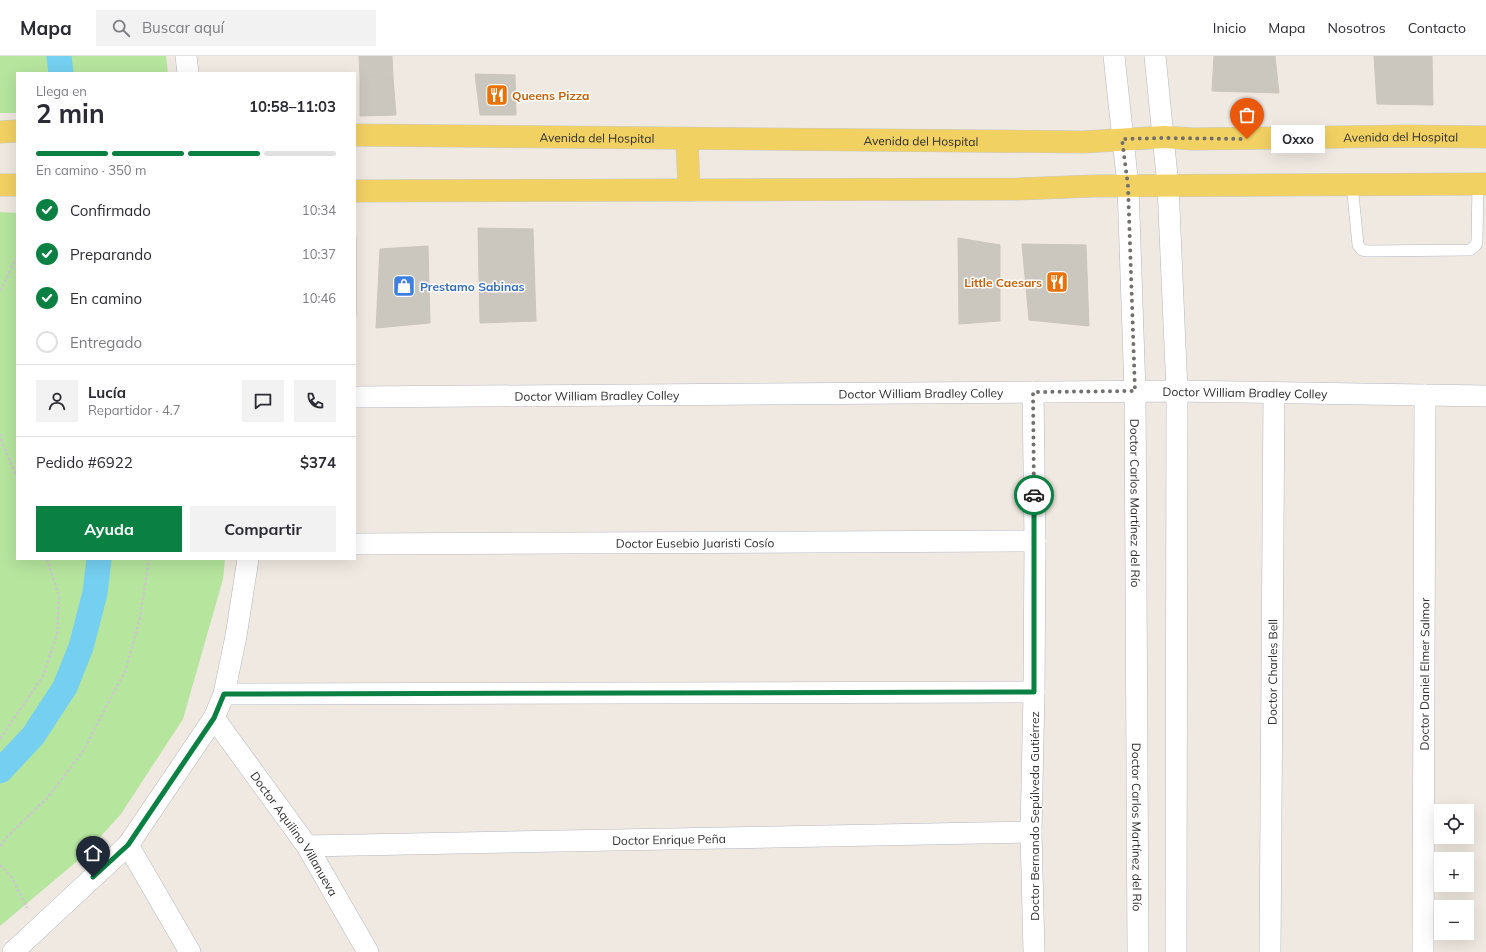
<!DOCTYPE html>
<html lang="es">
<meta charset="utf-8">
<style>
:root{--surface:#fff;--page:#f2f2f3;--text:#2b2b33;--muted:#7c7c81;--line:#e1e1e2;--accent:#0b8043}
body{margin:0;font-family:Mulish,sans-serif;background:var(--page);color:var(--text);height:100vh;display:flex;flex-direction:column;font-size:15px;white-space:nowrap}
*{box-sizing:border-box;margin:0}
p{font-size:13px;color:var(--muted)}
.icon{flex:none;width:22px;height:22px;fill:none;stroke:currentColor;stroke-width:2;stroke-linecap:round;stroke-linejoin:round}
.map{position:relative;flex:1;overflow:hidden}
.details{position:absolute;left:16px;top:16px;width:340px;height:488px;display:flex;flex-direction:column;background:var(--surface);border-radius:0px;box-shadow:0 4px 16px #0002}
.details>*{flex:none}
.controls{position:absolute;left:1434px;top:748px;display:grid;gap:8px}
.controls a{display:grid;place-items:center;width:40px;height:40px;border-radius:0px;background:var(--surface);box-shadow:0 4px 16px #0002;font-size:20px}
.pin{position:absolute;display:grid;place-items:center;width:34px;height:34px;color:#fff;margin:-41px -17px;border-radius:50% 50% 50% 0;rotate:-45deg;box-shadow:0 0 4px #0007}
.pin .icon{rotate:45deg}
.courier{position:absolute;display:grid;place-items:center;width:40px;height:40px;margin:-20px;border:3px solid #0b8043;border-radius:50%;background:#fff;color:#222;box-shadow:0 1px 5px #0007}
.bubble{position:absolute;height:28px;border-radius:0px;background:var(--surface);box-shadow:0 4px 16px #0002;font-size:13px;font-weight:700;line-height:28px;text-align:center}
.overview em{font-style:normal;font-weight:700}
.overview div{display:flex;flex-direction:column-reverse}
.overview{display:flex;align-items:center;justify-content:space-between;height:68px;padding:0 20px}
h1{font-size:26px;font-weight:700;line-height:30px}
.bar{display:grid;grid-template-columns:repeat(4,1fr);gap:6px 4px;align-content:center;height:48px;padding:0 20px}
.bar i{height:5px;border-radius:3px;background:var(--line)}
.bar .on{background:var(--accent)}
.bar p{grid-column:span 4}
.line{display:flex;align-items:center;gap:10px;padding:0 20px;border-top:1px solid var(--line)}
.line div{flex:1}
.round{display:grid;place-items:center;flex:none;width:42px;height:42px;border-radius:0px;background:var(--page)}
ol{padding:0 20px;list-style:none}
li{display:flex;align-items:center;gap:12px;height:44px}
li p{margin-inline-start:auto}
li .icon{padding:4px;border-radius:50%;background:var(--accent);color:#fff;stroke-width:4}
li:last-child{color:var(--muted)}
li i{width:22px;height:22px;border:2px solid var(--line);border-radius:50%}
.action{display:flex;gap:8px;margin-top:auto;padding:8px 20px}
.action a{flex:1;height:46px;border-radius:0px;background:var(--accent);color:#fff;font-size:16px;font-weight:700;line-height:46px;text-align:center}
.action a+a{background:var(--page);color:var(--text)}
header{display:flex;align-items:center;gap:24px;box-sizing:border-box;height:56px;padding:0 20px;background:var(--surface);border-bottom:1px solid var(--line)}
header strong{font-size:19px}
nav{display:flex;gap:22px;margin-inline-start:auto;font-size:14px}
.search{width:280px;height:36px;background:var(--page);display:flex;align-items:center;gap:10px;box-sizing:border-box;padding:0 14px;border-radius:0px;color:var(--muted);font-size:15px}
.map>svg:first-child{display:block}
</style>
<header>
<strong>Mapa</strong>
<div class="search"><svg class="icon" aria-label="search" viewBox="0 0 24 24"><circle cx="10" cy="10" r="6"/><path d="M15 15l6 6"/></svg>Buscar aquí</div>
<nav><a>Inicio</a><a>Mapa</a><a>Nosotros</a><a>Contacto</a></nav>
</header>
<div class="map">
<svg width="1486" height="896" viewBox="0 0 1486 896">
<rect width="100%" height="100%" fill="#efe9e1"/>
<!-- green -->
<g fill="#b6e59e">
<path d="M 0,0 L 166,0 L 168,17 L 17,17 L 17,57 L 0,57 Z"/>
<path d="M 0,156 L 17,157 L 17,503 L 225,503 L 223,523 L 183,663 L 121,758 L 82,801 L 0,870 Z"/>
</g>
<g fill="none" stroke-linecap="round" stroke-linejoin="round">
<!-- canal -->
<g stroke="#75cff0" stroke-width="25">
<path d="M 59,0 L 61,17"/>
<path d="M 0,715 L 33,680 L 65,631 L 81,591 L 95,537 L 99,503"/>
</g>
</g>
<!-- building -->
<g fill="#cbc7bf" stroke="#cbc5ba">
<path d="M 359,0 L 392,0 L 393,22 L 360,21 Z"/>
<path d="M 1214,0 L 1275,0 L 1279,37 L 1212,35 Z"/>
<path d="M 1374,0 L 1432,0 L 1433,49 L 1377,48 Z"/>
<path d="M 475,18 L 515,19 L 516,59 L 480,59 Z"/>
<path d="M 360,21 L 393,22 L 396,59 L 360,60 Z"/>
<path d="M 478,172 L 533,173 L 536,265 L 480,267 Z"/>
<rect x="355" y="181" width="1" height="79"/>
<path d="M 958,182 L 1000,189 L 1000,265 L 959,268 Z"/>
<path d="M 1022,188 L 1086,189 L 1089,270 L 1029,264 Z"/>
<path d="M 428,190 L 430,267 L 376,272 L 380,193 Z"/>
</g>
<g fill="none" stroke-linecap="round" stroke-linejoin="round">
<!-- lane casing -->
<g stroke="#b4b7c1" stroke-width="12">
<path id="lane" d="M 1352,128 L 1358,189 L 1362,194 L 1367,195 L 1470,194 L 1476,189 L 1477,185 L 1478,128"/>
</g>
<!-- street casing -->
<g stroke="#b4b7c1" stroke-width="22">
<g id="street">
<path d="M 186,0 L 188,17"/>
<path id="s1" d="M 1114,0 L 1128,130 L 1135,335 L 1138,896"/>
<path d="M 1155,0 L 1168,130 L 1177,335 L 1176,896"/>
<path d="M 1033,336 L 1035,485 L 1034,636 L 1031,776 L 1034,896"/>
<path id="s2" d="M 355,341 L 1177,335 L 1486,340"/>
<path id="s3" d="M 355,488 L 1035,485"/>
<path d="M 224,638 L 1034,636"/>
<path id="s4" d="M 214,662 L 307,790 L 368,896"/>
<path d="M 128,789 L 190,896"/>
<path id="s5" d="M 307,790 L 1031,776"/>
<path d="M 13,896 L 128,789 L 214,662 L 224,638 L 236,580 L 248,503"/>
<path id="s6" d="M 1270,896 L 1274,337"/>
<path id="s7" d="M 1423,896 L 1425,339"/>
</g>
</g>
<!-- primary casing -->
<g stroke="#c9c9c9" stroke-width="23">
<g id="primary">
<path d="M 0,76 L 17,75"/>
<path id="s8" d="M 355,79 L 1083,86 L 1164,81 L 1193,83 L 1408,80 L 1486,81"/>
<path d="M 687,83 L 689,134"/>
<path d="M 0,129 L 17,129"/>
<path d="M 355,135 L 1018,133 L 1093,130 L 1486,128"/>
</g>
</g>
<!-- path -->
<g stroke="#c9c9c9" stroke-width="2.5" stroke-dasharray="3 2" stroke-linecap="butt">
<path d="M 0,235 L 17,201"/>
<path d="M 0,378 L 2,387 L 17,421"/>
<path d="M 0,683 L 43,620 L 57,579 L 59,540 L 47,503"/>
<path d="M 0,790 L 8,780 L 48,741 L 83,695 L 126,613 L 140,562 L 149,503"/>
<path d="M 0,809 L 11,820 L 27,852"/>
</g>
<!-- lane -->
<use href="#lane" stroke="#fff" stroke-width="11"/>
<!-- street -->
<use href="#street" stroke="#fff" stroke-width="21"/>
<!-- primary -->
<use href="#primary" stroke="#f2d163" stroke-width="22"/>
</g>
<g fill="none" stroke-linecap="round" stroke-linejoin="round">
<!-- done -->
<path stroke="#726f6d" stroke-width="4" stroke-dasharray="0 7.2" d="M 1034,439 L 1033,336 L 1135,335 L 1128,130 L 1122,83 L 1164,82 L 1247,83"/>
<!-- route -->
<path stroke="#0b8043" stroke-width="5" d="M 93,821 L 128,789 L 214,662 L 224,638 L 1034,636 L 1034,439"/>
</g>
<!-- icons -->
<defs>
<g id="restaurant-square" transform="scale(1.15)"><rect x="-9" y="-9" width="18" height="18" rx="4" fill="#e8710a" stroke="#fff"/><path d="M-5-6h1v4h1v-4h1v4h1v-4h1v5L-1.5 .5V6h-2V.5L-5-1ZM5-6V6H3V1.5H1.5Q1.5-4 5-6Z" fill="#fff"/></g>
<g id="shop-square" transform="scale(1.15)"><rect x="-9" y="-9" width="18" height="18" rx="4" fill="#3f7fe0" stroke="#fff"/><path d="M-5-2.5h2.3a2.7 3.5 0 0 1 5.4 0H5L5.5 6h-11ZM-1.5-2.5h3a1.5 2.3 0 0 0-3 0Z" fill="#fff"/></g>
</defs>
<g fill-rule="evenodd">
<use href="#restaurant-square" x="497" y="39"/>
<use href="#restaurant-square" x="1057" y="226"/>
<use href="#shop-square" x="404" y="230"/>
</g>
<g text-anchor="middle" dominant-baseline="central" stroke-width="3" stroke-linejoin="round" paint-order="stroke">
<!-- food labels -->
<g font-size="12" font-weight="bold" fill="#c56008" stroke="#fff" text-anchor="start">
<text x="512" y="39">Queens Pizza</text>
<text x="1042" y="226" text-anchor="end">Little Caesars</text>
</g>
<!-- street labels -->
<g font-size="12" fill="#2e2e2e" stroke="#fff">
<text stroke="none"><textPath href="#s8" startOffset="1046">Avenida del Hospital</textPath></text>
<text stroke="none"><textPath href="#s8" startOffset="242">Avenida del Hospital</textPath></text>
<text stroke="none"><textPath href="#s8" startOffset="566">Avenida del Hospital</textPath></text>
<text stroke="none"><textPath href="#s2" startOffset="890">Doctor William Bradley Colley</textPath></text>
<text stroke="none"><textPath href="#s2" startOffset="566">Doctor William Bradley Colley</textPath></text>
<text stroke="none"><textPath href="#s2" startOffset="242">Doctor William Bradley Colley</textPath></text>
<text stroke="none"><textPath href="#s1" startOffset="448">Doctor Carlos Martínez del Río</textPath></text>
<text stroke="none"><textPath href="#s3" startOffset="340">Doctor Eusebio Juaristi Cosío</textPath></text>
<text stroke="none"><textPath href="#s6" startOffset="280">Doctor Charles Bell</textPath></text>
<text stroke="none"><textPath href="#s7" startOffset="278">Doctor Daniel Elmer Salmor</textPath></text>
<text transform="translate(1034 760) rotate(-90)">Doctor Bernando Sepúlveda Gutiérrez</text>
<text stroke="none"><textPath href="#s1" startOffset="772">Doctor Carlos Martínez del Río</textPath></text>
<text stroke="none"><textPath href="#s4" startOffset="141">Doctor Aquilino Villanueva</textPath></text>
<text stroke="none"><textPath href="#s5" startOffset="362">Doctor Enrique Peña</textPath></text>
</g>
<!-- shop labels -->
<g font-size="12" font-weight="bold" fill="#366cbe" stroke="#fff" text-anchor="start">
<text x="420" y="230">Prestamo Sabinas</text>
</g>
</g>
</svg>
<div class="controls">
<a><svg class="icon" aria-label="locate" viewBox="0 0 24 24"><circle cx="12" cy="12" r="6"/><path d="M12 2v4M12 18v4M2 12h4M18 12h4"/></svg></a>
<a>+</a>
<a>−</a>
</div>
<div class="pin" style="left:1247px;top:83px;background:#ea580c"><svg class="icon" aria-label="bag" viewBox="0 0 24 24"><path d="M5 8h14l-1 12H6zM9 8a3 3 0 0 1 6 0"/></svg></div>
<div class="pin" style="left:93px;top:821px;background:#1f2937"><svg class="icon" aria-label="home" viewBox="0 0 24 24"><path d="M3 11l9-7 9 7M6 9v11h12V9"/></svg></div>
<div class="courier" style="left:1034px;top:439px"><svg class="icon" aria-label="car" viewBox="0 0 24 24"><path d="M5 17H2v-5l4-1 3-4h7l3 4 3 1v5h-3M9 17h6M6 11h13"/><circle cx="7" cy="17" r="2"/><circle cx="17" cy="17" r="2"/></svg></div>
<div class="bubble" style="left:1271px;top:69px;width:54px">Oxxo</div>
<section class="details">
<div class="overview"><div><h1>2 min</h1><p>Llega en</p></div><em>10:58–11:03</em></div>
<div class="bar"><i class="on"></i><i class="on"></i><i class="on"></i><i></i><p>En camino · 350 m</p></div>
<ol>
<li><svg class="icon" aria-label="check" viewBox="0 0 24 24"><path d="M5 12l5 5 9-10"/></svg>Confirmado<p>10:34</p></li>
<li><svg class="icon" aria-label="check" viewBox="0 0 24 24"><path d="M5 12l5 5 9-10"/></svg>Preparando<p>10:37</p></li>
<li><svg class="icon" aria-label="check" viewBox="0 0 24 24"><path d="M5 12l5 5 9-10"/></svg>En camino<p>10:46</p></li>
<li><i></i>Entregado</li>
</ol>
<div class="line" style="height:72px"><a class="round"><svg class="icon" aria-label="person" viewBox="0 0 24 24"><circle cx="12" cy="8" r="4"/><path d="M4 21q1-7 8-7t8 7"/></svg></a><div><b>Lucía</b><p>Repartidor · 4.7</p></div><a class="round"><svg class="icon" aria-label="chat" viewBox="0 0 24 24"><path d="M4 5h16v11H9l-5 4z"/></svg></a><a class="round"><svg class="icon" aria-label="phone" viewBox="0 0 24 24"><path d="M5 4h4l2 5-3 2q2 4 5 5l2-3 5 2v4C11 20 4 13 5 4z"/></svg></a></div>
<div class="line" style="height:52px"><div>Pedido #6922</div><b>$374</b></div>
<div class="action"><a>Ayuda</a><a>Compartir</a></div>
</section>
</div>
